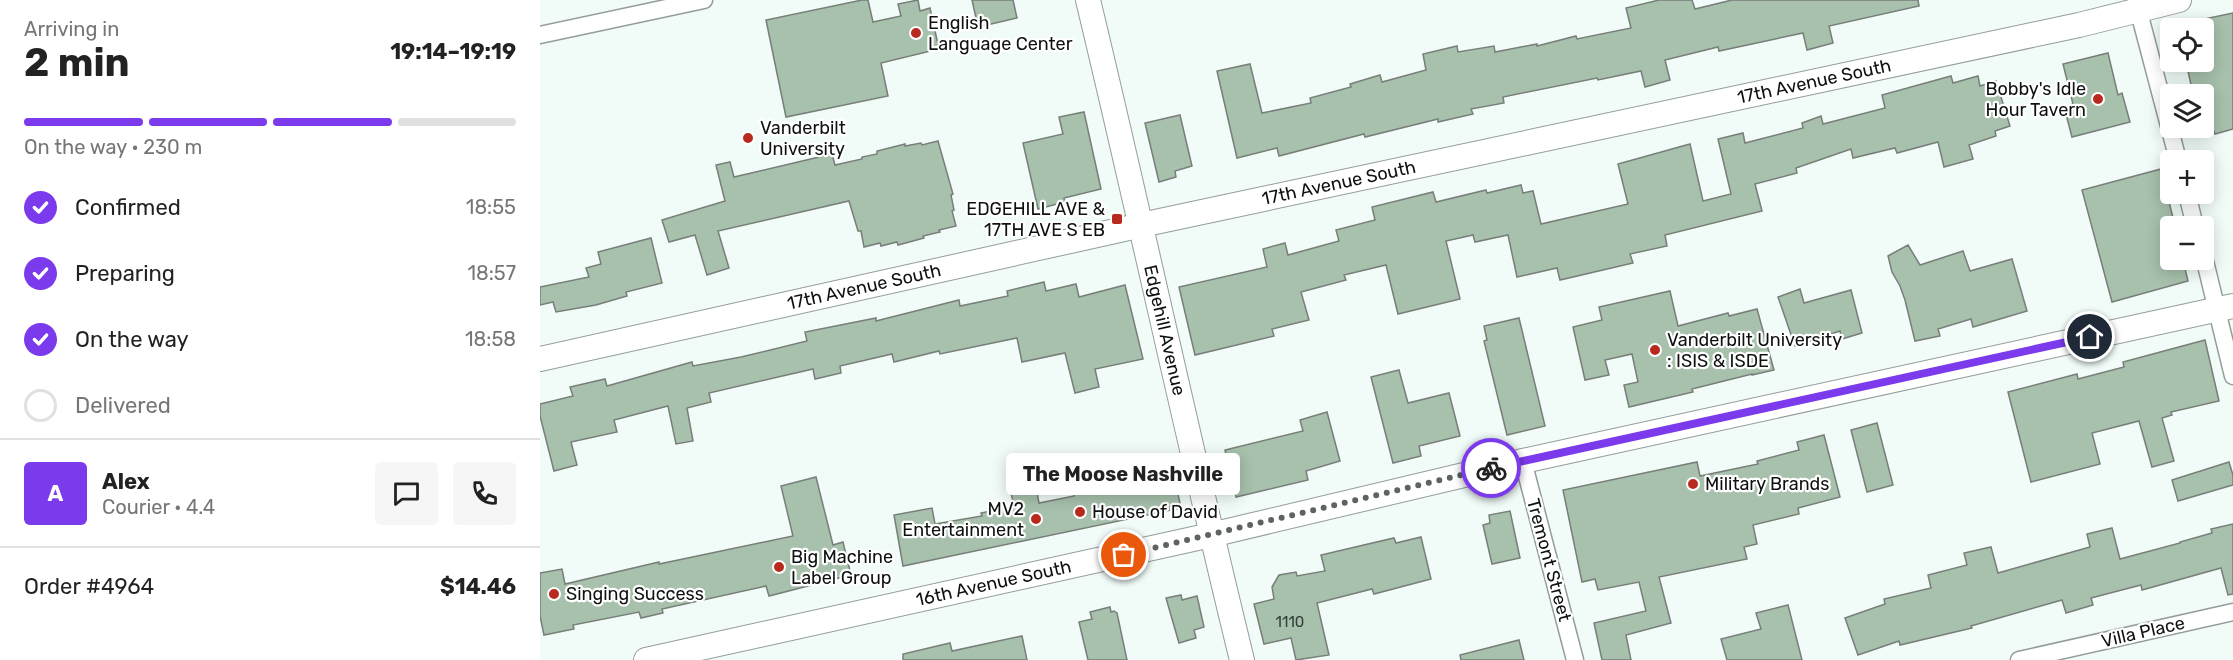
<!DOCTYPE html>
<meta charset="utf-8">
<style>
:root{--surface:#fff;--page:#f6f6f6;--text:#222;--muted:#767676;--line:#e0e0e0;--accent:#7c3aed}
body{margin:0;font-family:Rubik,sans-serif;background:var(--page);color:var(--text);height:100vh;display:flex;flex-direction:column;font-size:22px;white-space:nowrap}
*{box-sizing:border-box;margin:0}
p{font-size:20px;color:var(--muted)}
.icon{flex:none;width:33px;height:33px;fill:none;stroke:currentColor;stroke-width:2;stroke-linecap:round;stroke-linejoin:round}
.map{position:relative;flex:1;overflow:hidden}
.panel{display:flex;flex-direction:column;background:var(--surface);width:540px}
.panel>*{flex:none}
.controls{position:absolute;left:1620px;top:18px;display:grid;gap:12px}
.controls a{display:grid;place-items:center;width:54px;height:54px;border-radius:6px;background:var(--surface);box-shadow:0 3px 15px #0003;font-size:30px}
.pin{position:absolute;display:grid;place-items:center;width:51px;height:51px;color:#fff;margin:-26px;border:3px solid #fff;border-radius:50%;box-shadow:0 2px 6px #0007}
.courier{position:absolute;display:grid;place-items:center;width:60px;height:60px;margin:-30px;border:4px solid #7c3aed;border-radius:50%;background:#fff;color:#222;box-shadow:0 2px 8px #0007}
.bubble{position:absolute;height:42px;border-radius:6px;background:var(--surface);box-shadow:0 3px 15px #0003;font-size:20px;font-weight:700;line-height:42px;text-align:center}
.summary em{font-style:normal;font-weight:700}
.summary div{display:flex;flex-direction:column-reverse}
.summary{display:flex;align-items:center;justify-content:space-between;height:102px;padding:0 24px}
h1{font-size:39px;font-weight:700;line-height:45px}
.bar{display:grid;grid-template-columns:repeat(4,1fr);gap:9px 6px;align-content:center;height:72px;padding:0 24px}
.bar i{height:8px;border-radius:4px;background:var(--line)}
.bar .current{background:var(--accent)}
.bar p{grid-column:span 4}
.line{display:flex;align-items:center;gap:15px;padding:0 24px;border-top:2px solid var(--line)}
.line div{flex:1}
.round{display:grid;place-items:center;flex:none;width:63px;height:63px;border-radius:6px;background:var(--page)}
ol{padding:0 24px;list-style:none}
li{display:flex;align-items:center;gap:18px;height:66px}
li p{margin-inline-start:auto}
li .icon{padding:6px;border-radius:50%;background:var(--accent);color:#fff;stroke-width:4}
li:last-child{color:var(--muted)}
li i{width:33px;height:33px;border:3px solid var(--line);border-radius:50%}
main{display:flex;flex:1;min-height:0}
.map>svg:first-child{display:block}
</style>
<main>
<section class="panel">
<div class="summary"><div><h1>2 min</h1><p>Arriving in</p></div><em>19:14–19:19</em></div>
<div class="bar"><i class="current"></i><i class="current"></i><i class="current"></i><i></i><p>On the way · 230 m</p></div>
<ol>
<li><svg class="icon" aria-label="check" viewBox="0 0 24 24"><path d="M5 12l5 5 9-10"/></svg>Confirmed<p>18:55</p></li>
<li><svg class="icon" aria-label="check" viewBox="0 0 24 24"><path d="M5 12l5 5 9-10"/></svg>Preparing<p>18:57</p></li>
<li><svg class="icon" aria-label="check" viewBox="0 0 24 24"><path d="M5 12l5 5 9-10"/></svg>On the way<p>18:58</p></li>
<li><i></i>Delivered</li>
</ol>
<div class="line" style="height:108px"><b class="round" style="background:var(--accent);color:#fff">A</b><div><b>Alex</b><p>Courier · 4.4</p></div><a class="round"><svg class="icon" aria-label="chat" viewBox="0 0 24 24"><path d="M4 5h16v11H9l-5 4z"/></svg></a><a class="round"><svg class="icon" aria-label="phone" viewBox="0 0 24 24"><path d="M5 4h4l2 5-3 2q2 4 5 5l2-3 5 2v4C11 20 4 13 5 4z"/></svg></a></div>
<div class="line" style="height:78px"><div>Order #4964</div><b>$14.46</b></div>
</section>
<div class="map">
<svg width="1693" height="660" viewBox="0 0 1693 660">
<rect width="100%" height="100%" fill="#f1fcf9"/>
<!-- building -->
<g fill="#a7c1ac" stroke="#787e79" stroke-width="1.5">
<path d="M 322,0 L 328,0 L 333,22 L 361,16 L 358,4 L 378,0 L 380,11 L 390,8 L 399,49 L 341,63 L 348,96 L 246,117 L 226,20 Z"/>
<path d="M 432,0 L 473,0 L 477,18 L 438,27 Z"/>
<path d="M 1119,0 L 1152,0 L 1155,9 L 1192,0 L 1378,0 L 1379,6 L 1289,26 L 1293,43 L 1267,50 L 1263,33 L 1179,51 L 1178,47 L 1125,60 L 1130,80 L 1105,87 L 1101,71 L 1058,80 L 1057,78 L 963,97 L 964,103 L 931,109 L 933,114 L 898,122 L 898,119 L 825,137 L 824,134 L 739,156 L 737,148 L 697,158 L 677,71 L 710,64 L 722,113 L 771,103 L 770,98 L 811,87 L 810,84 L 840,75 L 842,82 L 886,70 L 883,54 L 917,46 L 918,52 L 954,46 L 955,52 L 997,44 L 997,46 L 1036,36 L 1037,39 L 1091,28 L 1086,8 Z"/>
<path d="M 1693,13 L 1693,129 L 1675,134 L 1674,131 L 1664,133 L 1664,94 L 1653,94 L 1646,62 L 1664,62 L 1664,19 Z"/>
<path d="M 1568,53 L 1578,95 L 1582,93 L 1590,122 L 1532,137 L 1524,107 L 1533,104 L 1523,64 Z"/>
<path d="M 1411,76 L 1413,83 L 1438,76 L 1440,86 L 1456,81 L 1470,126 L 1455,131 L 1456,136 L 1429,145 L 1433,159 L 1404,167 L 1398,142 L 1357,153 L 1355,148 L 1313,158 L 1311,149 L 1256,168 L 1257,173 L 1215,184 L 1222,211 L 1125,235 L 1127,246 L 1090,254 L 1093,263 L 1020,280 L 1017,268 L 977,277 L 968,235 L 935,242 L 933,235 L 906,241 L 920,299 L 858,314 L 846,265 L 804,275 L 806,280 L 761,292 L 769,320 L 732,329 L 734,336 L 655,355 L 639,287 L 727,267 L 723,249 L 745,243 L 748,255 L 799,241 L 796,230 L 835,220 L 832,207 L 893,192 L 896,202 L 946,190 L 947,193 L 981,185 L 983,193 L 993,191 L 1001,224 L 1088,204 L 1078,164 L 1150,144 L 1163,201 L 1191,194 L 1178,139 L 1203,133 L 1205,143 L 1263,128 L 1262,123 L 1281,116 L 1283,124 L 1345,108 L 1342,95 Z"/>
<path d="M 544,112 L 561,189 L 524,198 L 525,202 L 498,209 L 483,143 L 523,134 L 519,117 Z"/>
<path d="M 640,115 L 652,166 L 635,171 L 636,177 L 619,182 L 605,123 Z"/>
<path d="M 398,141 L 413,194 L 411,195 L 414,210 L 412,211 L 416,226 L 399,230 L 400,232 L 383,236 L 384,238 L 358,245 L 357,242 L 341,246 L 340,243 L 324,247 L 321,231 L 318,231 L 309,201 L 178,231 L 189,268 L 167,275 L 155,235 L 129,242 L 122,220 L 185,201 L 176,165 L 190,162 L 194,177 L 292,154 L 295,165 L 322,159 L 322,157 L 337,154 L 337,151 L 365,144 L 365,146 L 381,143 L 382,145 Z"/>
<path d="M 1621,169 L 1635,226 L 1630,226 L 1630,260 L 1643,260 L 1648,281 L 1572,302 L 1542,190 Z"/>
<path d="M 111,238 L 122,283 L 86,292 L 87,296 L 56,305 L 16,312 L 13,302 L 0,305 L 0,287 L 49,277 L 46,268 L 61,264 L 58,252 Z"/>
<path d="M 1368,245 L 1380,265 L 1423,251 L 1430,271 L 1472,259 L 1487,311 L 1433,327 L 1431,319 L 1398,329 L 1400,336 L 1375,341 L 1365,300 L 1360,286 L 1352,272 L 1348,256 Z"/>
<path d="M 504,282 L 506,291 L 536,284 L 539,297 L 585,285 L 603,359 L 555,369 L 559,387 L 535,393 L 525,353 L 482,362 L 477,338 L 400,354 L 399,351 L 354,362 L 352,354 L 300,366 L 301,373 L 275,379 L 273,369 L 169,393 L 171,402 L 147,408 L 153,441 L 136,444 L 128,406 L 74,420 L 77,432 L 31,442 L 37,465 L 14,471 L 0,416 L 0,404 L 33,396 L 30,387 L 65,379 L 67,386 L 152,362 L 153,366 L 201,357 L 267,341 L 265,332 L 336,318 L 336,321 L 419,300 L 420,306 L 468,296 L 467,291 Z"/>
<path d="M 1260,289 L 1264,303 L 1311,290 L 1322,333 L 1302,339 L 1300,331 L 1255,346 L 1238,297 Z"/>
<path d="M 1130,291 L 1138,326 L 1188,313 L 1189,316 L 1217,309 L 1234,370 L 1212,375 L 1212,374 L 1152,389 L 1153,392 L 1089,407 L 1084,385 L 1098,382 L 1092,354 L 1065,360 L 1069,375 L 1045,380 L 1033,327 L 1062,320 L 1059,307 Z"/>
<path d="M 979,318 L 1005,426 L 967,435 L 944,341 L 947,340 L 944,326 Z"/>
<path d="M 1665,340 L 1679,401 L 1631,412 L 1632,415 L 1622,418 L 1634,461 L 1612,467 L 1599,421 L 1552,433 L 1560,464 L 1491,482 L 1468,392 L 1537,374 L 1538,379 L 1584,367 L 1583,362 Z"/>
<path d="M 859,370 L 868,403 L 909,393 L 920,436 L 879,446 L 881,456 L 853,463 L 831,377 Z"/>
<path d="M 787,412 L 800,461 L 766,471 L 768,480 L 696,497 L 685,450 L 763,431 L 760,420 Z"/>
<path d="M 1337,423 L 1353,485 L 1327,492 L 1311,430 Z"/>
<path d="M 1284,435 L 1300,497 L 1258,508 L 1259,514 L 1213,525 L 1217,544 L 1204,547 L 1207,559 L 1119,577 L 1131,623 L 1086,635 L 1091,660 L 1062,660 L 1054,623 L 1106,611 L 1099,582 L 1058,590 L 1055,579 L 1042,582 L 1023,490 L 1157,462 L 1160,476 L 1218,464 L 1217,461 L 1259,450 L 1257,442 Z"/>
<path d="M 631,461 L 641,508 L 363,566 L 354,515 L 392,508 L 395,524 L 442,516 L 441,513 L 474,506 L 471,493 L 496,487 L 499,503 L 534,496 L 533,490 L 601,474 L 600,467 Z"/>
<path d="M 1689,462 L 1693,475 L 1693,485 L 1638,501 L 1632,480 Z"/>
<path d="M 276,477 L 293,545 L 303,542 L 311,575 L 229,596 L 226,586 L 122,609 L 123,613 L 101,618 L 99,612 L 33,625 L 34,629 L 4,635 L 0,616 L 0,573 L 22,569 L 25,584 L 119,562 L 119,564 L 253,536 L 241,486 Z"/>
<path d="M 970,511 L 980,558 L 952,564 L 943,525 L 950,523 L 949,515 Z"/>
<path d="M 1693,524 L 1693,594 L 1688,595 L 1681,568 L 1602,590 L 1601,585 L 1551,598 L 1553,605 L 1526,613 L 1522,600 L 1431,626 L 1432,628 L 1360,645 L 1359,641 L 1318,655 L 1305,618 L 1345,604 L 1344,599 L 1391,588 L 1388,575 L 1427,565 L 1424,553 L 1451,547 L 1458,573 L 1550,547 L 1547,534 L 1572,528 L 1580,559 L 1640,543 L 1640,542 L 1672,533 L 1671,529 Z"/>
<path d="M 881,537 L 891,579 L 834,594 L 832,589 L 777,603 L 789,655 L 756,660 L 751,638 L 724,644 L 714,604 L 734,599 L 732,587 L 739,575 L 756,572 L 757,576 L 785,571 L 781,555 L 854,538 L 856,543 Z"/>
<path d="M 641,595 L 642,600 L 657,596 L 664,627 L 654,630 L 656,638 L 639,643 L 626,598 Z"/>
<path d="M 1248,605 L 1262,660 L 1187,660 L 1181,639 L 1221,629 L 1216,613 Z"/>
<path d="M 570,607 L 571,612 L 574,611 L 577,613 L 587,660 L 548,660 L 539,622 L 552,619 L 550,612 Z"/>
<path d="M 482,636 L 487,660 L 363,660 L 363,654 L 410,643 L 412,651 Z"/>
<path d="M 979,640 L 984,660 L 921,660 L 920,655 Z"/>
</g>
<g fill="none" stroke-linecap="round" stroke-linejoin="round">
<!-- street casing -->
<g stroke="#939d9b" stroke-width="19">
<g id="street">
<path d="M 1596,1 L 1638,160"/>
<path d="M 0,35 L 164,0"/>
<path d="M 1647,194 L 1655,226"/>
<path d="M 1664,257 L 1693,376"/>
<path d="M 983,461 L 1035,660"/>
<path d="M 1479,660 L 1693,612"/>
</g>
</g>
<!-- secondary casing -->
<g stroke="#939d9b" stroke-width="26">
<g id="secondary">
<path id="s1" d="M 548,0 C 601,220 648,441 702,660"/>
<path id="s2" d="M 0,359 L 620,221 L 1539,25 L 1639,0"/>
<path id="s3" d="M 106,660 L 671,535 L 983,461 L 1693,306"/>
</g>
</g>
<!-- street -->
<use href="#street" stroke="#fff" stroke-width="16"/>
<!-- secondary -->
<use href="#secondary" stroke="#fff" stroke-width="24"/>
</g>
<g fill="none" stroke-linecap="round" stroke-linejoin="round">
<!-- done -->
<path stroke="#5d6362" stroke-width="6" stroke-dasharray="0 10.8" d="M 584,555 L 951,468"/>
<!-- route -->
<path stroke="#7c3aed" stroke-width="8" d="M 951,468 L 1550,337"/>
</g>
<!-- markers -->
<g fill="#b82a1e" stroke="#fff" stroke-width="2">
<circle cx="376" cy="33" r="6"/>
<circle cx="1558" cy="99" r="6"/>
<circle cx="208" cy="138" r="6"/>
<rect x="571" y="213" width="12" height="12" rx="3"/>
<circle cx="1115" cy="350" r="6"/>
<circle cx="1153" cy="484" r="6"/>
<circle cx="540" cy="512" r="6"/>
<circle cx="496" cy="519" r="6"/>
<circle cx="239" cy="567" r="6"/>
<circle cx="14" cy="594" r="6"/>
</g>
<g text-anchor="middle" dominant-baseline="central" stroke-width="4.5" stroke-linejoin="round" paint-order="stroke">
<!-- number labels -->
<g font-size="15" fill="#343d37">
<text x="750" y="622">1110</text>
</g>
<!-- poi labels -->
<g font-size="18" fill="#0e1110" stroke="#fff" text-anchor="start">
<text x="388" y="23">English<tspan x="388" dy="21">Language Center</tspan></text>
<text x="1546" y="89" text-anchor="end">Bobby's Idle<tspan x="1546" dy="21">Hour Tavern</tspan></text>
<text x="220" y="128">Vanderbilt<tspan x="220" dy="21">University</tspan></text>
<text x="565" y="209" text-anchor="end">EDGEHILL AVE &amp;<tspan x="565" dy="21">17TH AVE S EB</tspan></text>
<text x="1127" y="340">Vanderbilt University<tspan x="1127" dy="21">: ISIS &amp; ISDE</tspan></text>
<text x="1165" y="484">Military Brands</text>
<text x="484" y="509" text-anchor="end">MV2<tspan x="484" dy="21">Entertainment</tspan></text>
<text x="552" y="512">House of David</text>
<text x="251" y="557">Big Machine<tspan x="251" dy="21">Label Group</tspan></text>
<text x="26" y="594">Singing Success</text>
</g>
<!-- street labels -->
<g font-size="18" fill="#0e1110" stroke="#fff">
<text stroke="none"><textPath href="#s2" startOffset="1304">17th Avenue South</textPath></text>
<text stroke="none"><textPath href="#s2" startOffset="818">17th Avenue South</textPath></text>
<text stroke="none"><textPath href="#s2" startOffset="332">17th Avenue South</textPath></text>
<text stroke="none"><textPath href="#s1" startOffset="339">Edgehill Avenue</textPath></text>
<text transform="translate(1009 560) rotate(75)">Tremont Street</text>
<text stroke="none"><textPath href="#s3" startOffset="356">16th Avenue South</textPath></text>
<text transform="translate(1603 632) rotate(-13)">Villa Place</text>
</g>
</g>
</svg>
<div class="controls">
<a><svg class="icon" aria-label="locate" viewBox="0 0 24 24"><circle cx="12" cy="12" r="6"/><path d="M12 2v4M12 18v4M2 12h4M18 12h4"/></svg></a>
<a><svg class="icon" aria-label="layers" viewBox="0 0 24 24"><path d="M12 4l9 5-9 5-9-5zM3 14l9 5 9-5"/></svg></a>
<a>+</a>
<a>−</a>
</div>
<div class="pin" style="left:584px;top:555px;background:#ea580c"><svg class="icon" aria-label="bag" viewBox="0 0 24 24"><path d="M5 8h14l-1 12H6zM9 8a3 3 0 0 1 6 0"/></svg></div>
<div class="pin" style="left:1550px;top:337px;background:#1f2937"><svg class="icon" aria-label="home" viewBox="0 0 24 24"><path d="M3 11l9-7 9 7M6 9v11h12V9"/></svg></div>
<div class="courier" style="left:951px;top:468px"><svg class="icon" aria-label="bike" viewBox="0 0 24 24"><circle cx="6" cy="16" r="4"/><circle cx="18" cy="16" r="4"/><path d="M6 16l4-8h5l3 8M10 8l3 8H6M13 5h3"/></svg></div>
<div class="bubble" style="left:466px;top:453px;width:234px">The Moose Nashville</div>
</div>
</main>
